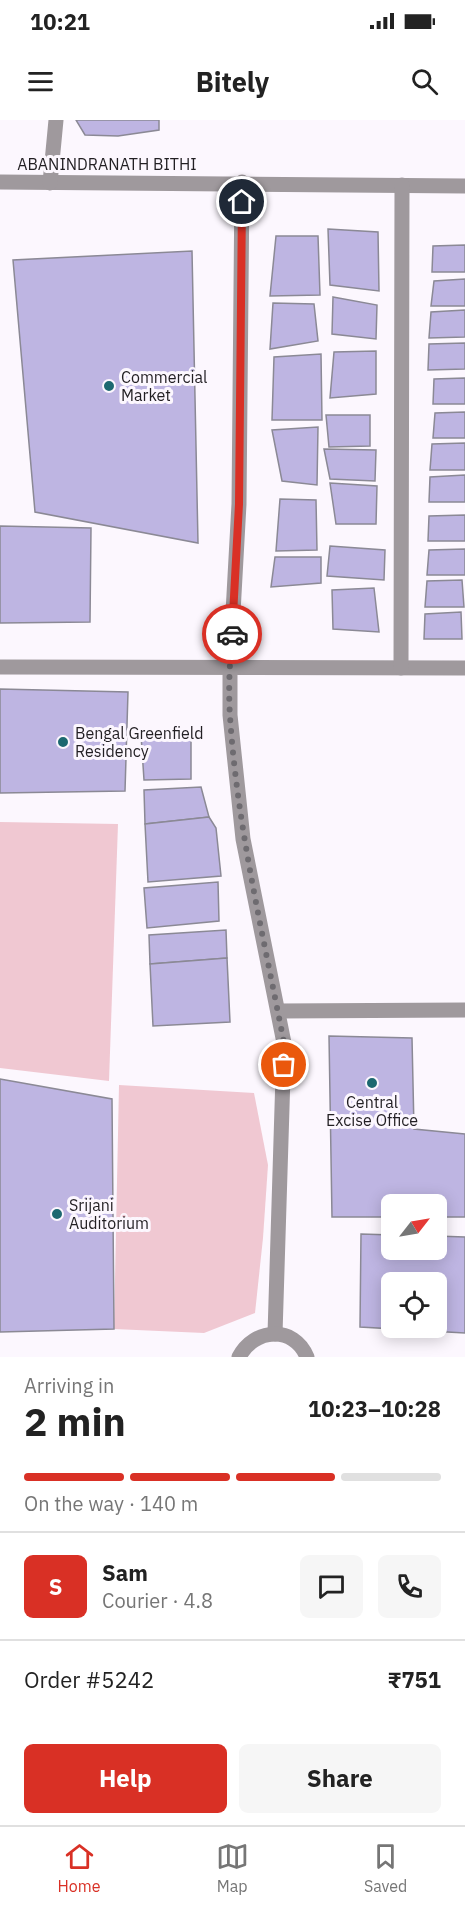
<!DOCTYPE html>
<meta charset="utf-8">
<style>
:root{--surface:#fff;--page:#f6f6f6;--text:#222;--muted:#767676;--line:#e0e0e0;--accent:#d93025}
body{margin:0;font-family:"IBM Plex Sans",sans-serif;background:var(--page);color:var(--text);height:100vh;display:flex;flex-direction:column;font-size:22px;white-space:nowrap}
*{box-sizing:border-box;margin:0}
p{font-size:20px;color:var(--muted)}
.icon{flex:none;width:33px;height:33px;fill:none;stroke:currentColor;stroke-width:2;stroke-linecap:round;stroke-linejoin:round}
.map{position:relative;height:1237px;overflow:hidden}
.side{display:flex;flex-direction:column;background:var(--surface);flex:1}
.side>*{flex:none}
.needle{width:39px;rotate:59deg}
.tools{position:absolute;left:381px;top:1074px;display:grid;gap:12px}
.tools a{display:grid;place-items:center;width:66px;height:66px;border-radius:9px;background:var(--surface);box-shadow:0 3px 15px #0003;font-size:30px}
.pin{position:absolute;display:grid;place-items:center;width:51px;height:51px;color:#fff;margin:-26px;border:3px solid #fff;border-radius:50%;box-shadow:0 2px 6px #0007}
.courier{position:absolute;display:grid;place-items:center;width:60px;height:60px;margin:-30px;border:4px solid #d93025;border-radius:50%;background:#fff;color:#222;box-shadow:0 2px 8px #0007}
.summary em{font-style:normal;font-weight:700}
.summary div{display:flex;flex-direction:column-reverse}
.summary{display:flex;align-items:center;justify-content:space-between;height:102px;padding:0 24px}
h1{font-size:39px;font-weight:700;line-height:45px}
.bar{display:grid;grid-template-columns:repeat(4,1fr);gap:9px 6px;align-content:center;height:72px;padding:0 24px}
.bar i{height:8px;border-radius:4px;background:var(--line)}
.bar .on{background:var(--accent)}
.bar p{grid-column:span 4}
.line{display:flex;align-items:center;gap:15px;padding:0 24px;border-top:2px solid var(--line)}
.line div{flex:1}
.round{display:grid;place-items:center;flex:none;width:63px;height:63px;border-radius:9px;background:var(--page)}
.primary-button{display:flex;gap:12px;margin-top:auto;padding:12px 24px}
.primary-button a{flex:1;height:69px;border-radius:9px;background:var(--accent);color:#fff;font-size:24px;font-weight:700;line-height:69px;text-align:center}
.primary-button a+a{background:var(--page);color:var(--text)}
.status{display:flex;justify-content:space-between;align-items:center;height:42px;padding:0 30px;background:var(--surface);direction:ltr}
.status svg{height:16px;fill:currentColor}
header{display:flex;justify-content:space-between;align-items:center;height:78px;padding:0 24px;background:var(--surface);font-size:27px;font-weight:700}
.tabs{display:flex;justify-content:space-around;align-items:center;height:84px;border-top:2px solid var(--line);background:var(--surface);font-size:16px;color:var(--muted)}
.tabs a{display:grid;justify-items:center;gap:3px}
.tabs .on{color:var(--accent)}
.map>svg:first-child{display:block}
</style>
<div class="status"><b>10:21</b><svg viewBox="0 0 49 12"><path d="M0 12V9h3v3zM5 12V6h3v6zM10 12V3h3v9zM15 12V0h3v12zM26 1h20v11H26zM47 4h2v5h-2z"/></svg></div>
<header><svg class="icon" aria-label="menu" viewBox="0 0 24 24"><path d="M4 6h16M4 12h16M4 18h16"/></svg>Bitely<svg class="icon" aria-label="search" viewBox="0 0 24 24"><circle cx="10" cy="10" r="6"/><path d="M15 15l6 6"/></svg></header>
<div class="map">
<svg width="465" height="1237" viewBox="0 0 465 1237">
<rect width="100%" height="100%" fill="#fcf7fe"/>
<!-- green -->
<g fill="#f0c8d2">
<path d="M 0,702 L 118,704 L 109,961 L 0,948 Z"/>
<path d="M 119,965 L 254,973 L 268,1045 L 263,1118 L 255,1193 L 204,1213 L 114,1209 Z"/>
</g>
<!-- building -->
<g fill="#beb5e2" stroke="#8b8995" stroke-width="1.5" fill-rule="evenodd">
<path d="M 76,0 L 159,0 L 159,10 L 118,16 L 85,15 Z"/>
<path d="M 328,109 L 378,112 L 379,171 L 330,165 Z"/>
<path d="M 276,116 L 318,116 L 320,175 L 270,176 Z"/>
<path d="M 465,125 L 465,152 L 432,152 L 433,126 Z"/>
<path d="M 192,131 L 198,423 L 35,392 L 13,140 Z"/>
<path d="M 465,159 L 465,186 L 431,186 L 434,161 Z"/>
<path d="M 333,177 L 377,185 L 376,219 L 332,214 Z"/>
<path d="M 273,183 L 314,184 L 318,221 L 270,229 Z"/>
<path d="M 465,190 L 465,217 L 429,218 L 431,192 Z"/>
<path d="M 465,223 L 465,249 L 428,250 L 429,224 Z"/>
<path d="M 376,231 L 376,274 L 330,278 L 334,232 Z"/>
<path d="M 321,234 L 322,300 L 272,300 L 274,237 Z"/>
<path d="M 465,258 L 465,284 L 433,284 L 434,259 Z"/>
<path d="M 465,292 L 465,318 L 433,318 L 435,293 Z"/>
<path d="M 326,295 L 370,295 L 370,326 L 329,327 Z"/>
<path d="M 318,307 L 317,365 L 282,361 L 272,310 Z"/>
<path d="M 465,323 L 465,350 L 430,350 L 432,324 Z"/>
<path d="M 324,329 L 376,330 L 375,361 L 330,359 Z"/>
<path d="M 465,355 L 465,382 L 429,382 L 430,357 Z"/>
<path d="M 330,363 L 377,366 L 376,404 L 336,404 Z"/>
<path d="M 280,379 L 316,380 L 317,430 L 276,431 Z"/>
<path d="M 465,395 L 465,421 L 428,421 L 429,396 Z"/>
<path d="M 0,406 L 91,408 L 90,502 L 0,503 Z"/>
<path d="M 330,426 L 385,430 L 384,460 L 327,456 Z"/>
<path d="M 465,429 L 465,455 L 427,455 L 429,430 Z"/>
<path d="M 275,437 L 321,437 L 321,463 L 271,467 Z"/>
<path d="M 462,460 L 464,487 L 425,487 L 427,461 Z"/>
<path d="M 374,468 L 379,512 L 333,509 L 332,470 Z"/>
<path d="M 461,492 L 462,519 L 424,519 L 425,494 Z"/>
<path d="M 0,569 L 128,572 L 125,671 L 0,673 Z"/>
<path d="M 141,615 L 191,615 L 191,659 L 144,660 Z"/>
<path d="M 201,667 L 209,697 L 145,704 L 144,670 Z"/>
<path d="M 209,697 L 216,708 L 221,756 L 148,762 L 145,704 Z"/>
<path d="M 218,762 L 219,801 L 147,808 L 144,768 Z"/>
<path d="M 226,810 L 227,838 L 150,844 L 149,815 Z"/>
<path d="M 227,838 L 230,902 L 153,906 L 150,844 Z"/>
<path d="M 329,916 L 412,918 L 414,1009 L 465,1014 L 465,1097 L 436,1097 L 436,1084 L 392,1084 L 392,1097 L 332,1097 Z"/>
<path d="M 0,959 L 112,979 L 114,1209 L 0,1212 Z"/>
<path d="M 361,1114 L 392,1115 L 392,1130 L 436,1130 L 436,1116 L 465,1117 L 465,1213 L 360,1207 ZM 392,1162 L 436,1162 L 436,1208 L 392,1208 Z"/>
</g>
<g fill="none" stroke-linecap="round" stroke-linejoin="round">
<!-- minor -->
<g stroke="#9f999d" stroke-width="15">
<path d="M 0,62 L 465,66"/>
<path d="M 242,62 L 239,384 L 230,547 L 230,595 L 243,719 L 284,923 L 275,1214"/>
<path d="M 50,63 L 56,0"/>
<path d="M 0,547 L 465,548"/>
<path d="M 401,548 L 402,65"/>
<path d="M 278,891 L 465,890"/>
<path d="M 239,1237 C 254,1208 294,1205 307,1237"/>
</g>
</g>
<g fill="none" stroke-linecap="round" stroke-linejoin="round">
<!-- done -->
<path stroke="#6e6b70" stroke-width="6" stroke-dasharray="0 10.8" d="M 232,514 C 230,541 228,568 230,596 C 237,706 263,814 284,923 L 284,945"/>
<!-- route -->
<path stroke="#d93025" stroke-width="8" d="M 232,514 L 239,384 L 242,82"/>
</g>
<!-- markers -->
<g fill="#1c6870" stroke="#fcf7fe" stroke-width="2">
<circle cx="109" cy="266" r="6"/>
<circle cx="63" cy="622" r="6"/>
<circle cx="372" cy="963" r="6"/>
<circle cx="57" cy="1094" r="6"/>
</g>
<g text-anchor="middle" dominant-baseline="central" stroke-width="6" stroke-linejoin="round" paint-order="stroke">
<!-- street labels -->
<g font-size="16" fill="#221f23" stroke="#fcf7fe">
<text x="107" y="44">ABANINDRANATH BITHI</text>
</g>
<!-- poi labels -->
<g font-size="16" fill="#221f23" stroke="#fcf7fe" text-anchor="start">
<text x="121" y="257">Commercial<tspan x="121" dy="18">Market</tspan></text>
<text x="75" y="613">Bengal Greenfield<tspan x="75" dy="18">Residency</tspan></text>
<text x="372" y="982" text-anchor="middle">Central<tspan x="372" dy="18">Excise Office</tspan></text>
<text x="69" y="1085">Srijani<tspan x="69" dy="18">Auditorium</tspan></text>
</g>
</g>
</svg>
<div class="tools">
<a><svg class="needle" viewBox="-14 -14 28 28"><path d="M0-13l5 13h-10z" fill="#e53935"/><path d="M0 13l5-13h-10z" fill="#767676"/></svg></a>
<a><svg class="icon" aria-label="locate" viewBox="0 0 24 24"><circle cx="12" cy="12" r="6"/><path d="M12 2v4M12 18v4M2 12h4M18 12h4"/></svg></a>
</div>
<div class="pin" style="left:284px;top:945px;background:#ea580c"><svg class="icon" aria-label="bag" viewBox="0 0 24 24"><path d="M5 8h14l-1 12H6zM9 8a3 3 0 0 1 6 0"/></svg></div>
<div class="pin" style="left:242px;top:82px;background:#1f2937"><svg class="icon" aria-label="home" viewBox="0 0 24 24"><path d="M3 11l9-7 9 7M6 9v11h12V9"/></svg></div>
<div class="courier" style="left:232px;top:514px"><svg class="icon" aria-label="car" viewBox="0 0 24 24"><path d="M5 17H2v-5l4-1 3-4h7l3 4 3 1v5h-3M9 17h6M6 11h13"/><circle cx="7" cy="17" r="2"/><circle cx="17" cy="17" r="2"/></svg></div>
</div>
<section class="side">
<div class="summary"><div><h1>2 min</h1><p>Arriving in</p></div><em>10:23–10:28</em></div>
<div class="bar"><i class="on"></i><i class="on"></i><i class="on"></i><i></i><p>On the way · 140 m</p></div>
<div class="line" style="height:108px"><b class="round" style="background:var(--accent);color:#fff">S</b><div><b>Sam</b><p>Courier · 4.8</p></div><a class="round"><svg class="icon" aria-label="chat" viewBox="0 0 24 24"><path d="M4 5h16v11H9l-5 4z"/></svg></a><a class="round"><svg class="icon" aria-label="phone" viewBox="0 0 24 24"><path d="M5 4h4l2 5-3 2q2 4 5 5l2-3 5 2v4C11 20 4 13 5 4z"/></svg></a></div>
<div class="line" style="height:78px"><div>Order #5242</div><b>₹751</b></div>
<div class="primary-button"><a>Help</a><a>Share</a></div>
</section>
<nav class="tabs">
<a class="on"><svg class="icon" aria-label="home" viewBox="0 0 24 24"><path d="M3 11l9-7 9 7M6 9v11h12V9"/></svg>Home</a>
<a><svg class="icon" aria-label="map" viewBox="0 0 24 24"><path d="M3 6l6-2 6 2 6-2v14l-6 2-6-2-6 2zM9 4v14M15 6v14"/></svg>Map</a>
<a><svg class="icon" aria-label="saved" viewBox="0 0 24 24"><path d="M7 4h10v16l-5-4-5 4z"/></svg>Saved</a>
</nav>
